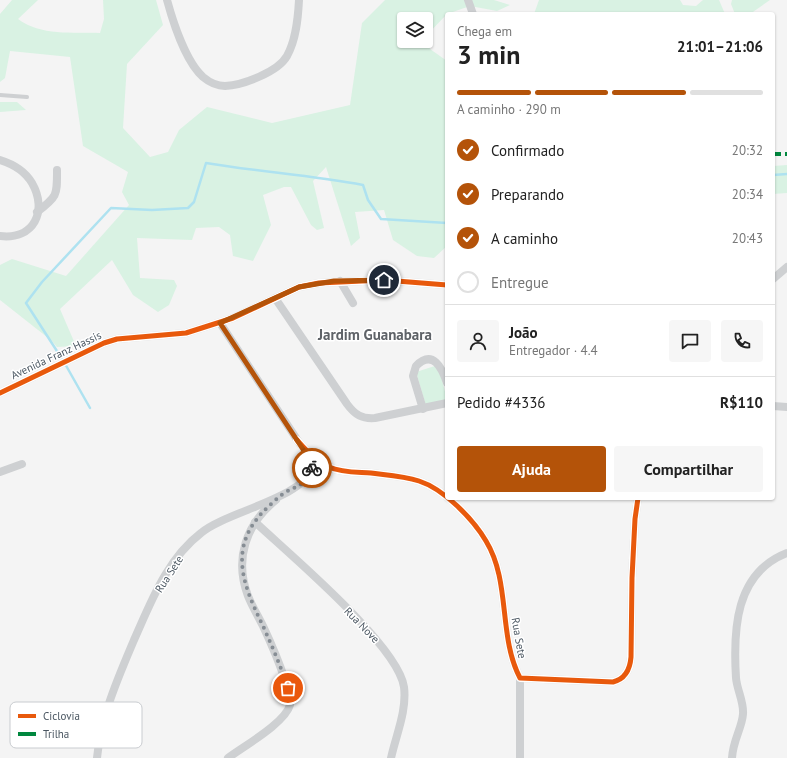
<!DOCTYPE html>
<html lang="pt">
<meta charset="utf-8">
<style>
:root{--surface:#fff;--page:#f6f6f6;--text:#222;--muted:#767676;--line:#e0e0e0;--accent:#b45309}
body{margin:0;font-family:"PT Sans",sans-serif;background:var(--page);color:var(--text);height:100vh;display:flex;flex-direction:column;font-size:15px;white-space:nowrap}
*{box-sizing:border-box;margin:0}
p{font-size:13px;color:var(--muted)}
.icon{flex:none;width:22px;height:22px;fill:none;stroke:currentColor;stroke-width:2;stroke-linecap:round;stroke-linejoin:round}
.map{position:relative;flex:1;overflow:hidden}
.side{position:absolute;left:445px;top:12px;width:330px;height:488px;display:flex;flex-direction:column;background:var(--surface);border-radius:4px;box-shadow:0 1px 3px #0004}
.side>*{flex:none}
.buttons{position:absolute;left:397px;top:12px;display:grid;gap:8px}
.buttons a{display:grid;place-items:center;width:36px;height:36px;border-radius:4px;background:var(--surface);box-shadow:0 1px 3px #0004;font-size:20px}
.pin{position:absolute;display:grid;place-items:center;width:34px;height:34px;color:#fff;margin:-17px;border:2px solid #fff;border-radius:50%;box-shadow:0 1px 4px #0007}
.courier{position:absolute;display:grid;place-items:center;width:40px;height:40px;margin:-20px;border:3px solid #b45309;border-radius:50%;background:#fff;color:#222;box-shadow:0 1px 5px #0007}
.overview em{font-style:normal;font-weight:600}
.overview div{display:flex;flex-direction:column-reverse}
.overview{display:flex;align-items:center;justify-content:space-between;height:68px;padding:0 12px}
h1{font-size:26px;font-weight:600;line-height:30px}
.bar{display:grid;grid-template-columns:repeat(4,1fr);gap:6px 4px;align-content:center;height:48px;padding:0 12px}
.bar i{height:5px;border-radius:3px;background:var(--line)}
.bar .active{background:var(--accent)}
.bar p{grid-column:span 4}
.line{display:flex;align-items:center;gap:10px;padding:0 12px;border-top:1px solid var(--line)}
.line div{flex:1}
.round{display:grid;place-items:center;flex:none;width:42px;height:42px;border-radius:4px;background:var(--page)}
ol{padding:0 12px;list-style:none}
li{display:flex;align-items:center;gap:12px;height:44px}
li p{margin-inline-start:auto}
li .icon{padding:4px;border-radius:50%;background:var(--accent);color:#fff;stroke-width:4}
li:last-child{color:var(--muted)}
li i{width:22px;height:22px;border:2px solid var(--line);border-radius:50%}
.cta{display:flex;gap:8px;margin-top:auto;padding:8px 12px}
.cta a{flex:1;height:46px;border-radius:4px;background:var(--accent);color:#fff;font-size:16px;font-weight:600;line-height:46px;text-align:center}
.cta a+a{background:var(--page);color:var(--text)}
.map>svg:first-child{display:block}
</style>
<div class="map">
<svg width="787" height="758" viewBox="0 0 787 758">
<rect width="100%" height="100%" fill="#f4f4f4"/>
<!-- green -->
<g fill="#d9f2e3">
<path d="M 12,0 L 38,0 L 18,19 C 41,36 72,32 100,33 L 104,19 L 103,0 L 156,0 L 163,25 L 127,64 L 123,128 L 150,157 L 168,152 L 179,130 L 207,107 L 272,123 L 350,105 L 362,23 L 385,0 L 494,0 L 510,5 L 497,11 L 470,6 L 447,14 L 426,36 L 426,19 L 404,19 L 404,41 L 426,41 L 426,37 L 430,49 L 447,61 L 447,246 L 434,258 L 417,256 L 393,240 L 384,210 L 355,212 L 360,238 L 351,246 L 326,167 L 313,181 L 324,228 L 317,230 L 311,225 L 291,187 L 284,187 L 263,195 L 271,225 L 253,261 L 233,256 L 230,235 L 219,227 L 196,228 L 192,240 L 137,238 L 140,278 L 174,280 L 177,286 L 169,305 L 158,312 L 133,295 L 112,260 L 60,309 L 76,346 L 57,347 L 52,341 L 0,300 L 0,265 L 12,259 L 66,276 L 129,205 L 122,192 L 128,172 L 83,146 L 70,57 L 10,51 L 5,78 L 0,82 L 0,14 Z"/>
<path d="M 539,0 L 680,0 L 683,5 L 696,6 L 703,0 L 719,0 L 725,14 L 534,14 Z"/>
<path d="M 732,0 L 770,0 L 750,14 L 735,14 L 731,4 Z"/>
<path d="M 0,102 L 17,102 L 26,110 L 0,112 Z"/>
<path d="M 787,165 L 787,193 L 773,194 L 773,166 Z"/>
<path d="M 438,365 L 447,399 L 426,406 L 416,372 Z"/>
</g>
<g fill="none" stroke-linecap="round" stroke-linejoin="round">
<!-- stream -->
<g stroke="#aee2f0" stroke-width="2.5">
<path d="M 773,175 L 787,174"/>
<path d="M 90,408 L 64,362 L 26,303 L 42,282 L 111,208 L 152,210 L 188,208 L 194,202 L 206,163 C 259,172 311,175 363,185 L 368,200 L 381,219 L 447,223"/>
</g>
<!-- service -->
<path stroke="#ced0d2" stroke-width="4" d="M 0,95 L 27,97"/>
<!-- minor -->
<g stroke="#ced0d2" stroke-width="8">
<path d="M 167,0 C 173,22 186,62 203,77 C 209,82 217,86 225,86 C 243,85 278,72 287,56 C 296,40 298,19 299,0"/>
<path d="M 468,0 L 473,14"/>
<path d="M 0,160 C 13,164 25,171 32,183 C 48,211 34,240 0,236"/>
<path d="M 37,212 C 58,196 57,195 57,170"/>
<path d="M 773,279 L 787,267"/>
<path d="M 340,281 L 353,303"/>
<path d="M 275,298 L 347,404 C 355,415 362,419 375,418 L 447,403"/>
<path d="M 220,323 L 300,444"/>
<path d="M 0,393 L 104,343 L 117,339 L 186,333 L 233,318 L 299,287 L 319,283 L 384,280 L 447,285"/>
<path d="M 773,406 L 787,407"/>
<path d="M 423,409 L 413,376 L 416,366 C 433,349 442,368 447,383"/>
<path d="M 297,440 C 306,450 316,462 329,467 C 342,473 358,472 371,473 C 387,475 404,476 419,481 C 444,489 473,519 486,541 C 511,582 498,636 520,678 L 613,682 C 625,679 630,670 631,657 L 632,578 L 635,519 L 638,498"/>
<path d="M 0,472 L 22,464"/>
<path d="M 255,522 C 289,554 398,645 404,687 C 407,711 396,735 391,758"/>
<path d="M 520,678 L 520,758"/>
<path d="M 97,758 C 101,716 118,678 134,640 C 151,602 167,559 201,533 C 226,512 302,498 312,469 L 310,460 L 307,454"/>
<path d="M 228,758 C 244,746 285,723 290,705 C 291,696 288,687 285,680 C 279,662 271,643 263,626 C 258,616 252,606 248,596 C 234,559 246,524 276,500"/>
<path d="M 732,758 C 733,740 742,728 743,714 C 744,702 737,690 736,678 C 733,630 735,573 787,553"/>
</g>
<!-- quiet -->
<path stroke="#00873e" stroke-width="4" stroke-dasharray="8 4" stroke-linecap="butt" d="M 773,154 L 787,154"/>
<!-- cycleway casing -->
<g stroke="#fff" stroke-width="8">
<g id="cycleway">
<path d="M 0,393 L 104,343 L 117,339 L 186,333 L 233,318 L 299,287 L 319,283 L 384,280 L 447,285"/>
<path d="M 297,440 C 306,450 316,462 329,467 C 342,473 358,472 371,473 C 387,475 404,476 419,481 C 444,489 473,519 486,541 C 511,582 498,636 520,678 L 613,682 C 625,679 630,670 631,657 L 632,578 L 635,519 L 638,498"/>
</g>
</g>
<!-- cycleway -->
<use href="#cycleway" stroke="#e8590c" stroke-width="5"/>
</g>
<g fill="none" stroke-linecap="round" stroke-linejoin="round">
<!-- done -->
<path stroke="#868d94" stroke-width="4" stroke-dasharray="0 7.2" d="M 288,688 C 281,667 272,646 263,626 C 241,581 227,544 270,505 C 274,501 279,497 284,493 C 296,486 309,484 312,468"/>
<!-- route -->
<path stroke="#b45309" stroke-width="5" d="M 312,468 L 310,460 L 220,323 L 299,287 L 334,281 L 384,280"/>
</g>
<g text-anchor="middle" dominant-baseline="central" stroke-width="3" stroke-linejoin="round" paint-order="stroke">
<!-- street labels -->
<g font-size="11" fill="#4a5661" stroke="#fff">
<text transform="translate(56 355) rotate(-25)">Avenida Franz Hassis</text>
<text transform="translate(169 574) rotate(-57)">Rua Sete</text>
<text transform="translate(362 625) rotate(46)">Rua Nove</text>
<text transform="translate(519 638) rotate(80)">Rua Sete</text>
</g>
<!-- district labels -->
<g font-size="15" font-weight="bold" fill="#5f6368" stroke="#fff">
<text x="375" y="334">Jardim Guanabara</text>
</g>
</g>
<!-- legend -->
<rect x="10" y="702" width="132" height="46" rx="6" fill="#fff" stroke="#c9ccd0" stroke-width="1"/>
<rect x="18" y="714" width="18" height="4" fill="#e8590c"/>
<rect x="18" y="732" width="18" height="4" fill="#00873e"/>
<g font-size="11" fill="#4a5661">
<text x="43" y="720">Ciclovia</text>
<text x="43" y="738">Trilha</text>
</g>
</svg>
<div class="buttons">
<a><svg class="icon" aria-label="layers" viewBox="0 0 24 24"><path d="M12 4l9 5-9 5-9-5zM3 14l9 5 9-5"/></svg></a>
</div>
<div class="pin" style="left:288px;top:688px;background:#ea580c"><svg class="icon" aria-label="bag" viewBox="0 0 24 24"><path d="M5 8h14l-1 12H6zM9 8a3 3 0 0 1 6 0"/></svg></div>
<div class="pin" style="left:384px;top:280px;background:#1f2937"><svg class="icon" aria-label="home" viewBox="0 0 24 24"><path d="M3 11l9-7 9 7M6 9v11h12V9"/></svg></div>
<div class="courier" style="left:312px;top:468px"><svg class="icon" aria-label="bike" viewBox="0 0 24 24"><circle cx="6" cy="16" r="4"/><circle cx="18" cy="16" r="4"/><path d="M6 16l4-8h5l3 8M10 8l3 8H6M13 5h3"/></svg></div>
<section class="side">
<div class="overview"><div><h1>3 min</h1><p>Chega em</p></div><em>21:01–21:06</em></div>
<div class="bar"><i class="active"></i><i class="active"></i><i class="active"></i><i></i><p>A caminho · 290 m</p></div>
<ol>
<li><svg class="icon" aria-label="check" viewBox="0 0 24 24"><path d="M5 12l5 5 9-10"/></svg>Confirmado<p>20:32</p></li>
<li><svg class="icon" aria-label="check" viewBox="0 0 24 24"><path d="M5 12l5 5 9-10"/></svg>Preparando<p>20:34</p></li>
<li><svg class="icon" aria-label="check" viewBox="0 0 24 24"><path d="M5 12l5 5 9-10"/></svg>A caminho<p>20:43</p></li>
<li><i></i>Entregue</li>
</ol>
<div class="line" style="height:72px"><a class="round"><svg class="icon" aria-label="person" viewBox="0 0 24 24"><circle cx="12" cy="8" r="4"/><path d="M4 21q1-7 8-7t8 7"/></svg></a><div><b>João</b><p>Entregador · 4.4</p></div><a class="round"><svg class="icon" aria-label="chat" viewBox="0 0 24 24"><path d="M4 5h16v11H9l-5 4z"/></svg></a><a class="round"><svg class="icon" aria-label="phone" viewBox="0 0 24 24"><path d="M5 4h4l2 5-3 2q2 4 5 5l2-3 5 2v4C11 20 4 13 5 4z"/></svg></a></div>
<div class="line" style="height:52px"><div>Pedido #4336</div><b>R$110</b></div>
<div class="cta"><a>Ajuda</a><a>Compartilhar</a></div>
</section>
</div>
